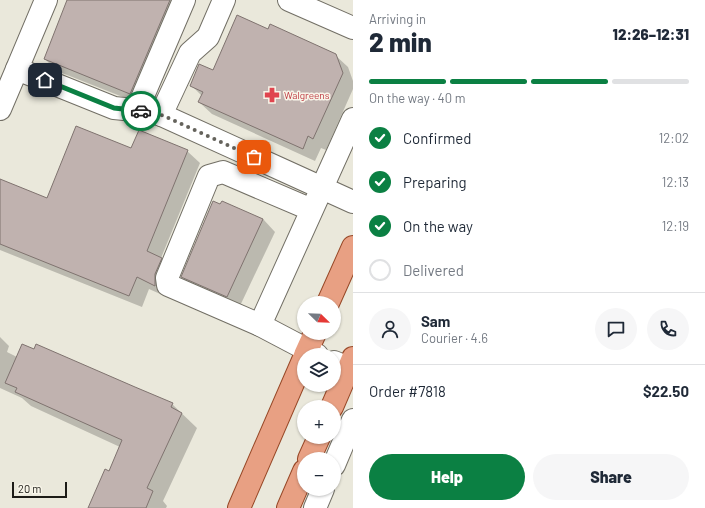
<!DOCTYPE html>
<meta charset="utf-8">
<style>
:root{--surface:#fff;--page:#f6f6f7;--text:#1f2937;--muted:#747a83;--line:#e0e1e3;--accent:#0b8043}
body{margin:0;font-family:Barlow,sans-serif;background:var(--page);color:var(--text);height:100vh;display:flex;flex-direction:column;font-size:15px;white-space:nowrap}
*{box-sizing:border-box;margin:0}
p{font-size:13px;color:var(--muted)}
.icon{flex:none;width:22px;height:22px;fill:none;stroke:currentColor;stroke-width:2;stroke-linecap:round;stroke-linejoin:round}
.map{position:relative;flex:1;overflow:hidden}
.details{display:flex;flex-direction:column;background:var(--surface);width:352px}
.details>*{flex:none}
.needle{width:26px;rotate:113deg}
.controls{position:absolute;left:297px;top:296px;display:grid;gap:8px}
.controls a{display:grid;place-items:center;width:44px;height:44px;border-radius:50%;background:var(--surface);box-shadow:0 1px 3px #0004;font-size:20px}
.scale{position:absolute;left:12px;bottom:10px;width:55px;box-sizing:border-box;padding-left:4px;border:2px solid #1d1c17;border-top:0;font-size:11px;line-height:14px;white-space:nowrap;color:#1d1c17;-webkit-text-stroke:3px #f8f5e9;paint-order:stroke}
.pin{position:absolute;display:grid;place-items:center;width:34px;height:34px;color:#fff;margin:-17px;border-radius:8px;box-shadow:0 2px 6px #0006}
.courier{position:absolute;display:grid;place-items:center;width:40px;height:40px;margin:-20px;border:3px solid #0b8043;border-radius:50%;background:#fff;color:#222;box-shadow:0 1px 5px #0007}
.summary em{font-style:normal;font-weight:800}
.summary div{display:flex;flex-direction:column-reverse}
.summary{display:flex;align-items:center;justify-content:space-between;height:68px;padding:0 16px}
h1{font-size:26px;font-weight:800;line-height:30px}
.bar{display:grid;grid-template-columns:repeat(4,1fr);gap:6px 4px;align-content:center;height:48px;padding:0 16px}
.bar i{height:5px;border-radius:3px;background:var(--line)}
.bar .on{background:var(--accent)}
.bar p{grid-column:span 4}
.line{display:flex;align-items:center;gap:10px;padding:0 16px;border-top:1px solid var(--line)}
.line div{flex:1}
.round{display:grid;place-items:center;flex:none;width:42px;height:42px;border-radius:21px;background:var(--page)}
ol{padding:0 16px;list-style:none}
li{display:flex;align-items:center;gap:12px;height:44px}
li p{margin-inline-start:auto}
li .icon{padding:4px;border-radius:50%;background:var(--accent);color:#fff;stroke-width:4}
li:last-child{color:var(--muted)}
li i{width:22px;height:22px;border:2px solid var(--line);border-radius:50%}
.action{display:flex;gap:8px;margin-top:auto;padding:8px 16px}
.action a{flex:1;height:46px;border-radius:24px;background:var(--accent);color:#fff;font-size:16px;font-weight:800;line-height:46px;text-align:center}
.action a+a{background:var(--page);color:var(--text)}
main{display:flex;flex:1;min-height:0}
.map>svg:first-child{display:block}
</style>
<main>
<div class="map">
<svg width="353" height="508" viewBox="0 0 353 508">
<rect width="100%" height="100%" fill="#eae8db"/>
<!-- shadow -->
<g fill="#0003">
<path d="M 68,0 L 196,0 L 189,2 L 143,105 L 57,71 L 45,59 Z"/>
<path d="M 268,30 L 335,55 L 348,67 L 353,81 L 353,89 L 326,150 L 321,148 L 315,161 L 212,114 L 199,102 L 202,96 L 191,85 L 213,72 Z"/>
<path d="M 132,150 L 187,151 L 200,163 L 161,258 L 173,270 L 167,286 L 167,297 L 149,289 L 142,307 L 0,250 L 0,180 L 47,199 Z"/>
<path d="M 263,219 L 275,232 L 239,308 L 194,289 L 182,277 Z"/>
<path d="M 0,337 L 9,346 L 7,352 L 17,357 L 172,404 L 197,428 L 163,501 L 167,506 L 166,508 L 89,508 L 109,472 L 120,447 L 31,406 L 22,398 L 0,388 Z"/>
</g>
<!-- building -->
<g fill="#c0b2af" stroke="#7f736f">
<path d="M 67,0 L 170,0 L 130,94 L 44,59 Z"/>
<path d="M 237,15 L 268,29 L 270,24 L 336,54 L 343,73 L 313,139 L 308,136 L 303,149 L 198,102 L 203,92 L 190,86 L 199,64 L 213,70 Z"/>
<path d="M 76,126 L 131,148 L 139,130 L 188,150 L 147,251 L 162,258 L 155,274 L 155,286 L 137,277 L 129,296 L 0,244 L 0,179 L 47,198 Z"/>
<path d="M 213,201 L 220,204 L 222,201 L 263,219 L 227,297 L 181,277 Z"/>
<path d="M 22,344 L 34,349 L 36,344 L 135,387 L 173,403 L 171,407 L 182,413 L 147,488 L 153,491 L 146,508 L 88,508 L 105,469 L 109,471 L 122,440 L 15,392 L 17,388 L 5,383 Z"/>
</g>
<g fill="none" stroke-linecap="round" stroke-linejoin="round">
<!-- minor casing -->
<g stroke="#726f65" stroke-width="24">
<g id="minor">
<path d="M 46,0 L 17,69 L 114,108 L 155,112 L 353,202"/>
<path d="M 289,0 L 353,28"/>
<path d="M 0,109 L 17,69"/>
<path d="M 137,110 L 184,0"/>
<path d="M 161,115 L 190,53 L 208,37 L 224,0"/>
<path d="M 312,210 L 223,172 L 209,176 L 167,278 L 168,285 L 260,325 L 353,119"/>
<path d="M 260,325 L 317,355"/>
<path d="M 334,362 L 353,370"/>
<path d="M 334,465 L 353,420"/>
<path d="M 315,508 L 323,489"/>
</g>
</g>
<!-- major casing -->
<g stroke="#974827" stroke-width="24">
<g id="major">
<path d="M 328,303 L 353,247"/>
<path d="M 305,355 L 315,333"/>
<path d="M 332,407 L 353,358"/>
<path d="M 309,459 L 319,437"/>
<path d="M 239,508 L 304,358"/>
<path d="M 288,508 L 304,471"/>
</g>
</g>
<!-- minor -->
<use href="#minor" stroke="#fff" stroke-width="22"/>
<!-- major -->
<use href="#major" stroke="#e8a083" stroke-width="22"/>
</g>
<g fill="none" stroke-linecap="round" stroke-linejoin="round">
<!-- done -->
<path stroke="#65635c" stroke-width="4" stroke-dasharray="0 7.2" d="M 141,111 L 155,112 L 254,157"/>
<!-- route -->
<path stroke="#0b8043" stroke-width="5" d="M 45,80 L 114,108 L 141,111"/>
</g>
<!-- icons -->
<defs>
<g id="pharmacy-bare" transform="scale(1.2)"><path d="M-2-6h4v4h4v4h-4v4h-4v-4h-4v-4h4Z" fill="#e0444e" stroke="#f8f5e9" stroke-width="2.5" paint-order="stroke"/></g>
</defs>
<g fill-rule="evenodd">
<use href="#pharmacy-bare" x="272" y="95"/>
</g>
<g text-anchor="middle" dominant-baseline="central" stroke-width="3" stroke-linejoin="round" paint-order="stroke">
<!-- health labels -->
<g font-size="10" fill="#be3a42" stroke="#f8f5e9" text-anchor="start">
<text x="284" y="95">Walgreens</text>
</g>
</g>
</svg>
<div class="controls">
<a><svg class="needle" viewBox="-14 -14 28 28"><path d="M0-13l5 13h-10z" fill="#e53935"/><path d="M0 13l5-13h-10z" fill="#747a83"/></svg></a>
<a><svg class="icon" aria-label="layers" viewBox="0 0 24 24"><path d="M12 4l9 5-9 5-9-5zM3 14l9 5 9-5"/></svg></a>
<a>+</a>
<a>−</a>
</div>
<div class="scale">20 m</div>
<div class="pin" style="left:254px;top:157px;background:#ea580c"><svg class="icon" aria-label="bag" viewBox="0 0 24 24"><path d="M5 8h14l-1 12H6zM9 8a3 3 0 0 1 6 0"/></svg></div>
<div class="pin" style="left:45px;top:80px;background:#1f2937"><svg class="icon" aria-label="home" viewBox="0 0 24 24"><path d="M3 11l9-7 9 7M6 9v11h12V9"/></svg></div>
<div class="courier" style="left:141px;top:111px"><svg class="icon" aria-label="car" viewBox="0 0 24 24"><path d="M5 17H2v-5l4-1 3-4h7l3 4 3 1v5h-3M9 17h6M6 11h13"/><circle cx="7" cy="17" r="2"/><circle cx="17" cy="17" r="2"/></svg></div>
</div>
<section class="details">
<div class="summary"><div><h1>2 min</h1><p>Arriving in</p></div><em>12:26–12:31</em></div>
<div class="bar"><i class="on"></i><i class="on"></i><i class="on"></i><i></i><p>On the way · 40 m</p></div>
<ol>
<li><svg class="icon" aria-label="check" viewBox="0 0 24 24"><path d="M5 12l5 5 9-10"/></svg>Confirmed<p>12:02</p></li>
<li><svg class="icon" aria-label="check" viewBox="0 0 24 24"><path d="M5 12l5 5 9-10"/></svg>Preparing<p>12:13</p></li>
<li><svg class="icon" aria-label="check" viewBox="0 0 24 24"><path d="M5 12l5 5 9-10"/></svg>On the way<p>12:19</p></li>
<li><i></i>Delivered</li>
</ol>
<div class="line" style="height:72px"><a class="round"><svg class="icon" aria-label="person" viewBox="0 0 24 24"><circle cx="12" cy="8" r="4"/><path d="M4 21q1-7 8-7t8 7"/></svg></a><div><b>Sam</b><p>Courier · 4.6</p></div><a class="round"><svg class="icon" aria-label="chat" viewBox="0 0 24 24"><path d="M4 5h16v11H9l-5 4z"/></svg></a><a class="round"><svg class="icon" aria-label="phone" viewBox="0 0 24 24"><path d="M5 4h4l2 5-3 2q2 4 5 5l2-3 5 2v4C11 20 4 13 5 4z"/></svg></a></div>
<div class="line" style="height:52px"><div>Order #7818</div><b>$22.50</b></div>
<div class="action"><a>Help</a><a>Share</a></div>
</section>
</main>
